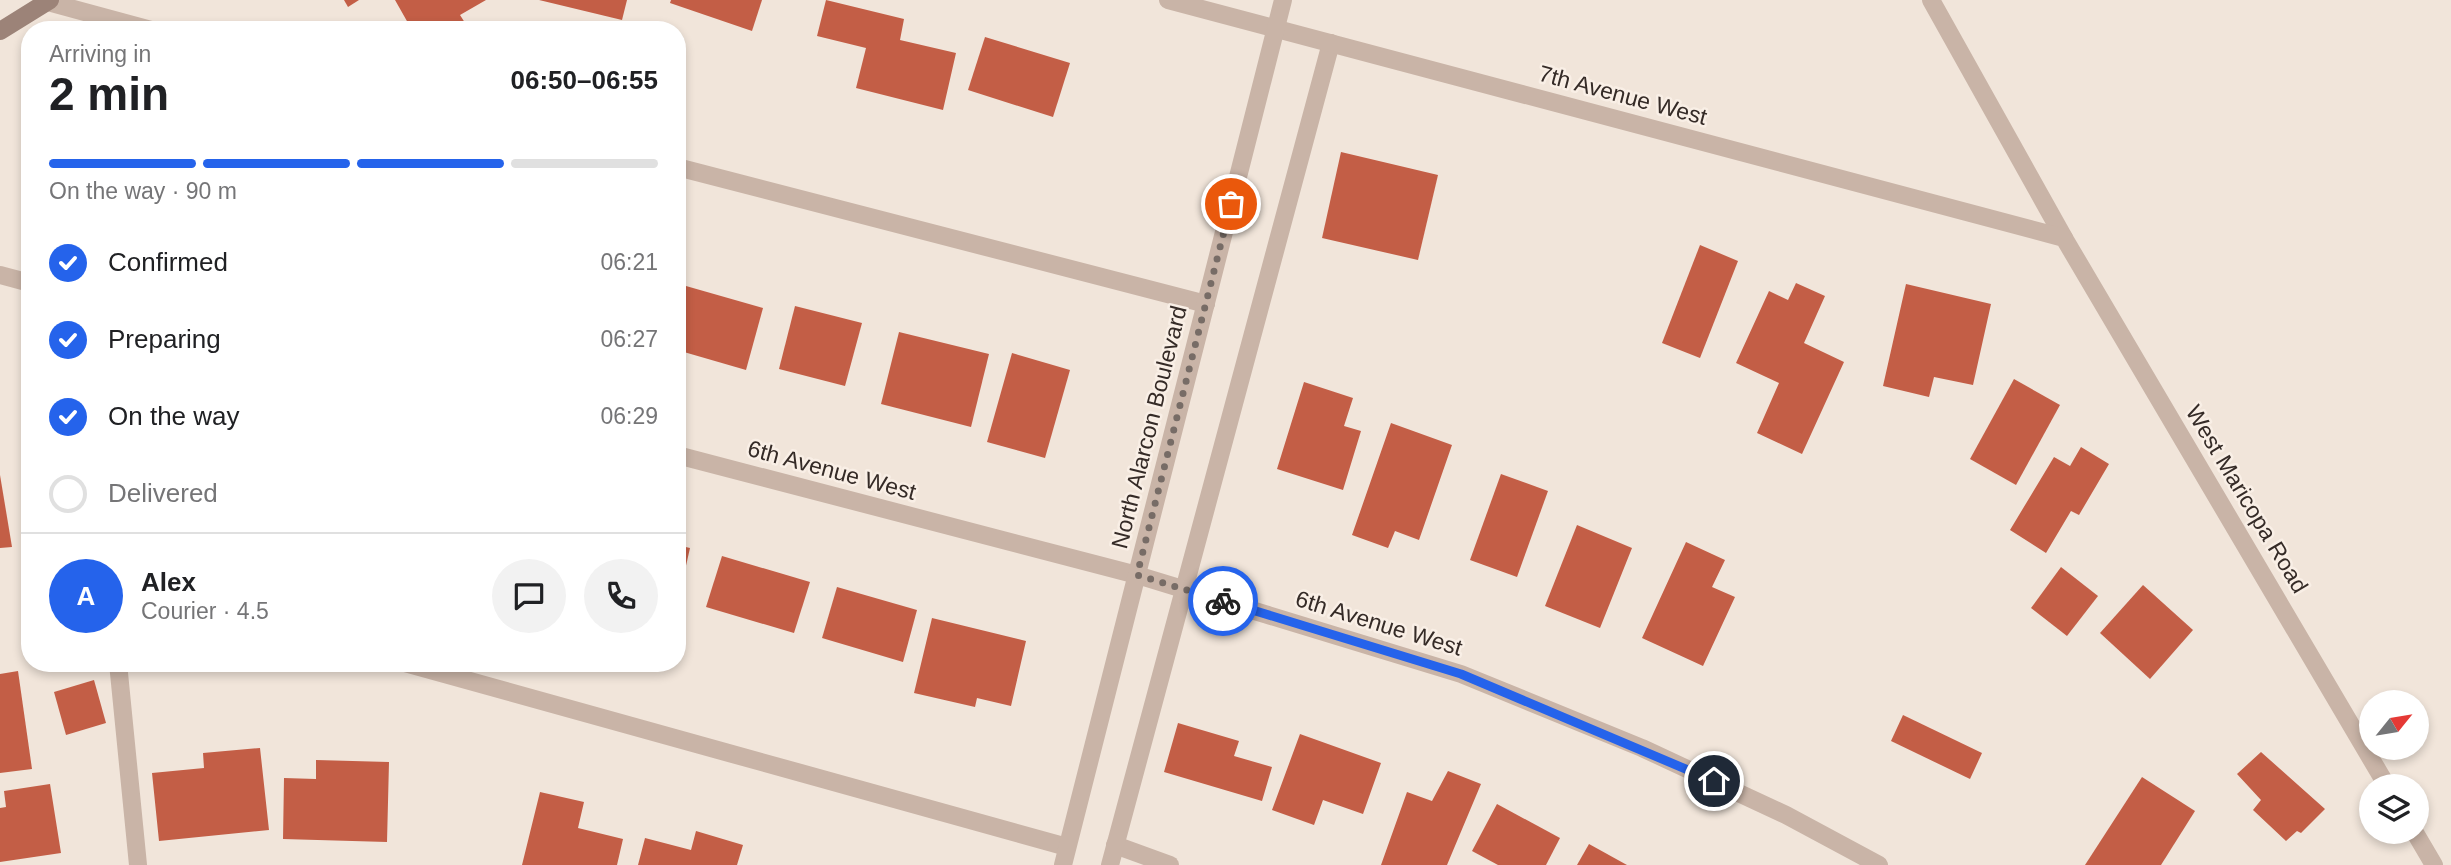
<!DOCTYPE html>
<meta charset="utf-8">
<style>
:root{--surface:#fff;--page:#f2f2f2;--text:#202124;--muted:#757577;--line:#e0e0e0;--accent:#2563eb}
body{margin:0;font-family:Helvetica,sans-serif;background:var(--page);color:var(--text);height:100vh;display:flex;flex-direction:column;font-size:26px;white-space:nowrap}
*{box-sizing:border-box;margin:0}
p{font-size:23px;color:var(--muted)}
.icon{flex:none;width:38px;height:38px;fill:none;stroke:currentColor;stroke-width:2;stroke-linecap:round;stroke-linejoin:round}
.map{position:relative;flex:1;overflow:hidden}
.side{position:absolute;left:21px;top:21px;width:665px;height:651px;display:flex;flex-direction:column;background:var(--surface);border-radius:28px;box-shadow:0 4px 10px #0003}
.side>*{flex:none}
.needle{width:46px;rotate:60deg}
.controls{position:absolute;left:2359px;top:690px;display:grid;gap:14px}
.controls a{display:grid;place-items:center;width:70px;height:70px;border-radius:50%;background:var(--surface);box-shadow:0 4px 10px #0003;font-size:35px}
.pin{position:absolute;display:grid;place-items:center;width:60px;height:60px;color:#fff;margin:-30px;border:4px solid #fff;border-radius:50%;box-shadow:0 2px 7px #0007}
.courier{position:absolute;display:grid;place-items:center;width:70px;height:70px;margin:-35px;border:5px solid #2563eb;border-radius:50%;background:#fff;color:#222;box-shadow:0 2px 9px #0007}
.overview em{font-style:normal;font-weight:700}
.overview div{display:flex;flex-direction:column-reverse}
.overview{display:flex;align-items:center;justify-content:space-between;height:119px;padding:0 28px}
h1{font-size:46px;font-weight:700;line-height:52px}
.bar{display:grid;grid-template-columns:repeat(4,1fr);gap:10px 7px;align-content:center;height:84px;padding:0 28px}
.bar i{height:9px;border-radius:5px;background:var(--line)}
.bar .current{background:var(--accent)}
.bar p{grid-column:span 4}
.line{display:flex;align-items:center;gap:18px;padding:0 28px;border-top:2px solid var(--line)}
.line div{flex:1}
.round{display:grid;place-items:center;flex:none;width:74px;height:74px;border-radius:37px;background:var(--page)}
ol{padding:0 28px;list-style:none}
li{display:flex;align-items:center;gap:21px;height:77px}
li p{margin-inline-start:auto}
li .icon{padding:7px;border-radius:50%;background:var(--accent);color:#fff;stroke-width:4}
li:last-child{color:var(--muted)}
li i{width:38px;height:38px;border:4px solid var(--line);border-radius:50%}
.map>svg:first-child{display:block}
</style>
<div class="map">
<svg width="2451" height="865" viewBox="0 0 2451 865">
<rect width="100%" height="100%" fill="#f1e5da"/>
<!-- building -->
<g fill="#c35e46">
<path d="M 344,0 L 359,0 L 348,7 Z"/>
<path d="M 395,0 L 486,0 L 460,15 L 467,26 L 460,30 L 412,30 Z"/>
<path d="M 539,0 L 627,0 L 622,20 Z"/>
<path d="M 671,0 L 762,0 L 752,31 L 670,3 Z"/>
<path d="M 826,0 L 904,19 L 900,40 L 956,53 L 943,110 L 856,88 L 866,48 L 817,36 Z"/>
<path d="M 985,37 L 1070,63 L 1053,117 L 968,90 Z"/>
<path d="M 1341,152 L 1438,175 L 1418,260 L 1322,238 Z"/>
<path d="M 1700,245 L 1738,261 L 1700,358 L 1662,343 Z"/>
<path d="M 1796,283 L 1825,296 L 1804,343 L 1844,362 L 1802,454 L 1757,433 L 1779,383 L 1736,363 L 1769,291 L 1788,300 Z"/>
<path d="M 679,284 L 763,308 L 746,370 L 677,350 Z"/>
<path d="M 1906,284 L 1991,304 L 1973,385 L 1934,377 L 1929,397 L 1883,386 Z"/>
<path d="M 795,306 L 862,323 L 845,386 L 779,369 Z"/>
<path d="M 899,332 L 989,354 L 971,427 L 881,404 Z"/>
<path d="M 1012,353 L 1070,370 L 1045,458 L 987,442 Z"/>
<path d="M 2014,379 L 2060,405 L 2016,485 L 1970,459 Z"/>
<path d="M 1304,382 L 1353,398 L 1344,426 L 1361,431 L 1343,490 L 1277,469 Z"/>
<path d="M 1391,423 L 1452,445 L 1419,540 L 1395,531 L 1388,548 L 1352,535 Z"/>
<path d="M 2081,447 L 2109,464 L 2079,515 L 2071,511 L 2046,553 L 2010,530 L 2054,457 L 2070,466 Z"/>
<path d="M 1501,474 L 1548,491 L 1517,577 L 1470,560 Z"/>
<path d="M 0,475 L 12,547 L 0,548 Z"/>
<path d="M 1577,525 L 1632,548 L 1600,628 L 1545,606 Z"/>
<path d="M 1686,542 L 1725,560 L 1712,587 L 1735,597 L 1703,666 L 1642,638 Z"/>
<path d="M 677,545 L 690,548 L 678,601 L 677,601 Z"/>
<path d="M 722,556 L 810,582 L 794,633 L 706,607 Z"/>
<path d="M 2061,567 L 2098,596 L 2067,636 L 2031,608 Z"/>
<path d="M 2143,585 L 2193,630 L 2150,679 L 2100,633 Z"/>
<path d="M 837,587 L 917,610 L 903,662 L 822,638 Z"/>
<path d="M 932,618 L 1026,641 L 1011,706 L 977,698 L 975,707 L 914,693 Z"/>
<path d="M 467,663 L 483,663 L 481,669 Z"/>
<path d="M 18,671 L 32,769 L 0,773 L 0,674 Z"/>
<path d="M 94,680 L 106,723 L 66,735 L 54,692 Z"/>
<path d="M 1903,715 L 1982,753 L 1970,779 L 1891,741 Z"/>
<path d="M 1178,723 L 1239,741 L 1234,756 L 1272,767 L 1262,801 L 1164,772 Z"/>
<path d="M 1300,734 L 1381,763 L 1363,814 L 1323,800 L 1314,825 L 1272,810 Z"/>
<path d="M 260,748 L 269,830 L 159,841 L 152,773 L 204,768 L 203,753 Z"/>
<path d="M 2261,752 L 2325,809 L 2301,833 L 2297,831 L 2286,841 L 2253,810 L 2261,800 L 2237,774 Z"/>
<path d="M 316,760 L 389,762 L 387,842 L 283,839 L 284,778 L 316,779 Z"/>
<path d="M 1448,771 L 1481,784 L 1447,865 L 1381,865 L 1407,792 L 1432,801 Z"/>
<path d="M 2142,777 L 2195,811 L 2161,865 L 2085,865 Z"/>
<path d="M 50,784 L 61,853 L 0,862 L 0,808 L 6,807 L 4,791 Z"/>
<path d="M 540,792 L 584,802 L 578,828 L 623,839 L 617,865 L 522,865 Z"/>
<path d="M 1497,804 L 1560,838 L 1546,865 L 1498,865 L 1472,851 Z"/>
<path d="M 696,831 L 743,845 L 737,865 L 638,865 L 645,838 L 691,850 Z"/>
<path d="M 1589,844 L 1627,865 L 1577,865 Z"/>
</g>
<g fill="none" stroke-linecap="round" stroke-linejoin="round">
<!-- service -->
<g stroke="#c9b4a7" stroke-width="18">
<path d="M 1931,0 L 2064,238"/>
<path d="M 48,2 L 151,30"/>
<path d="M 677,167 L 1206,304"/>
<path d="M 118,663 L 138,865"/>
<path d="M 405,663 L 1067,847"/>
<path d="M 1115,845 L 1170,865"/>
<path d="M 1110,865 L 1331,43"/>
</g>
<!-- minor -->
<g stroke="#c9b4a7" stroke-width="18">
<path d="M 1168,0 L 2064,238 L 2387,786"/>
<path d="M 0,275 L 30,283"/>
<path d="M 677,455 L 1137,575 L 1461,674 L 1642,748 L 1786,815 L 1879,865"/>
<path d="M 2414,831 L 2434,865"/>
<path d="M 1063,865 L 1283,0"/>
</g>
<!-- secondary -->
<path stroke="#9c8378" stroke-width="18" d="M 0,31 L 50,0"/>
</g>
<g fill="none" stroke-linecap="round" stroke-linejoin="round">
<!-- done -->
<path stroke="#776c66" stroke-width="7" stroke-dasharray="0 12.6" d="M 1223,601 L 1137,575 L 1231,204"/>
<!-- route -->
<path stroke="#2563eb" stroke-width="9" d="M 1223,601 L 1461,674 L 1714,781"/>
</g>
<g text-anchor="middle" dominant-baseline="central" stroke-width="5" stroke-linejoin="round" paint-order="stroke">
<!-- street labels -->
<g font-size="23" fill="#352b27" stroke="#f9efe6">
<text transform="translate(1623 95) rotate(15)">7th Avenue West</text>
<text transform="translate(1149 427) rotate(-76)">North Alarcon Boulevard</text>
<text transform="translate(832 470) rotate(15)">6th Avenue West</text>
<text transform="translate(2247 499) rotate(59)">West Maricopa Road</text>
<text transform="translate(1379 623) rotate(17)">6th Avenue West</text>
</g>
</g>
</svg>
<div class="controls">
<a><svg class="needle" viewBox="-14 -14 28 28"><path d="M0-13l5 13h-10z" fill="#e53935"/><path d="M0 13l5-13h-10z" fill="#757577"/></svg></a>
<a><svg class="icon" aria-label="layers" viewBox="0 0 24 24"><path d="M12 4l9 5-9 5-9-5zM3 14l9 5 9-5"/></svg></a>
</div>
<div class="pin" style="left:1231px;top:204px;background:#ea580c"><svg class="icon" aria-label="bag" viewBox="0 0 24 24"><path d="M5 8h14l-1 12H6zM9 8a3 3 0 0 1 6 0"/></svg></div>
<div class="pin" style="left:1714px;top:781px;background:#1f2937"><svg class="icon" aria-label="home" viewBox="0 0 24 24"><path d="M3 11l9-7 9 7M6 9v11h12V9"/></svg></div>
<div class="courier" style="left:1223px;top:601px"><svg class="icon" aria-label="bike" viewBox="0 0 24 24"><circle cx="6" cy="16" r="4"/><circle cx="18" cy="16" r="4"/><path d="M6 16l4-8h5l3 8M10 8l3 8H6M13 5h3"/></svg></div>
<section class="side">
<div class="overview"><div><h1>2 min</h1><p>Arriving in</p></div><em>06:50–06:55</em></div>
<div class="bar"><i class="current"></i><i class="current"></i><i class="current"></i><i></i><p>On the way · 90 m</p></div>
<ol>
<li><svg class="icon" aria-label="check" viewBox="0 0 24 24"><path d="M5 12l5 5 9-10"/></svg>Confirmed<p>06:21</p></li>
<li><svg class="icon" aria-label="check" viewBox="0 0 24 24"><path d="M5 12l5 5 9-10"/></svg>Preparing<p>06:27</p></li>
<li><svg class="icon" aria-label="check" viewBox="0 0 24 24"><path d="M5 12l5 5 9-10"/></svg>On the way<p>06:29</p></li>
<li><i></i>Delivered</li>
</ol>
<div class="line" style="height:126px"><b class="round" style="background:var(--accent);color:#fff">A</b><div><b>Alex</b><p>Courier · 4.5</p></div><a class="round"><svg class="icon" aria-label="chat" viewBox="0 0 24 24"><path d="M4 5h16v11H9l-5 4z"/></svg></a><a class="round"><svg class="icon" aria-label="phone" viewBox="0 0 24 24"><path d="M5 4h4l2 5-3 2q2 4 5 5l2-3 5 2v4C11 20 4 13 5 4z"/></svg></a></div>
</section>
</div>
